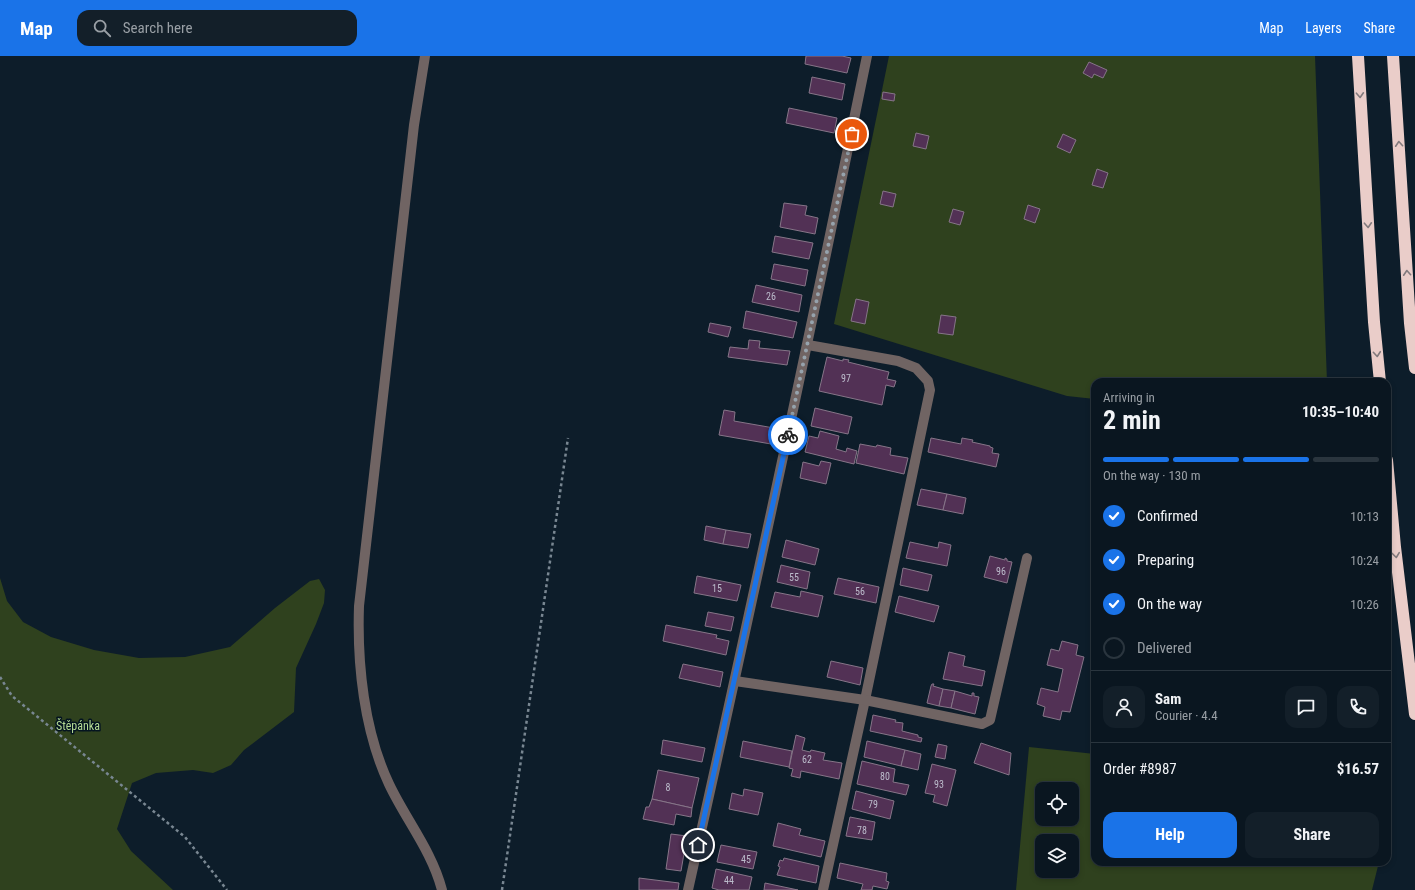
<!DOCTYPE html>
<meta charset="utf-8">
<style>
:root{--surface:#0a1620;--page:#131f29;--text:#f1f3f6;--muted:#999fa5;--line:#2a353e;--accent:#1a73e8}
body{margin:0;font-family:"Roboto Condensed",sans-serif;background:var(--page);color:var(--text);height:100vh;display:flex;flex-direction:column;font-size:15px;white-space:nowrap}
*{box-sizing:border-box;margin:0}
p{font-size:13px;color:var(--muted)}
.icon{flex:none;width:22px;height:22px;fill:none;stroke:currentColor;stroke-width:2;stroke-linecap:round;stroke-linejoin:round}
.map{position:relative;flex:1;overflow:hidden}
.sheet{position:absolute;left:1091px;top:322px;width:300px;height:488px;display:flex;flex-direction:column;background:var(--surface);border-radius:12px;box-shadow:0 2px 6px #0003,0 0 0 1px var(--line)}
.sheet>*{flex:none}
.controls{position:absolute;left:1035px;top:726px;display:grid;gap:8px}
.controls a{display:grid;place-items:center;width:44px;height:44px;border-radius:8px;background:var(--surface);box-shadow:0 2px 6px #0003,0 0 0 1px var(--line);font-size:20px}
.pin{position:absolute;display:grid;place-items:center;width:34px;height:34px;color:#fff;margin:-17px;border:2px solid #fff;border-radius:50%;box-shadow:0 1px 4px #0007}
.courier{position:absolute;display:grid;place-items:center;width:40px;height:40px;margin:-20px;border:3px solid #1a73e8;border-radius:50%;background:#fff;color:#222;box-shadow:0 1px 5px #0007}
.head em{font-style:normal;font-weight:700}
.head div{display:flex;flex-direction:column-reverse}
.head{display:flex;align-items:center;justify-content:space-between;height:68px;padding:0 12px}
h1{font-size:26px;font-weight:700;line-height:30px}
.bar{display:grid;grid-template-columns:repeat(4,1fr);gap:6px 4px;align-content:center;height:48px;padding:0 12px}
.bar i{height:5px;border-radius:3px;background:var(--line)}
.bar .on{background:var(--accent)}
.bar p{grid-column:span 4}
.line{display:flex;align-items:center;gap:10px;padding:0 12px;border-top:1px solid var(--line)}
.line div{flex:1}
.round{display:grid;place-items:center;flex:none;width:42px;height:42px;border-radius:12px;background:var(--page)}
ol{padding:0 12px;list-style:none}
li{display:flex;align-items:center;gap:12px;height:44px}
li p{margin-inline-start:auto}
li .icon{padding:4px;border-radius:50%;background:var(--accent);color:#fff;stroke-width:4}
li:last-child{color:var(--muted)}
li i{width:22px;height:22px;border:2px solid var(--line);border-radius:50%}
.primary-button{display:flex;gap:8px;margin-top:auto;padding:8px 12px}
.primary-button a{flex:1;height:46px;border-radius:12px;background:var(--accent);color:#fff;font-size:16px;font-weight:700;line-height:46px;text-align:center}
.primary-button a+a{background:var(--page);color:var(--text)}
header{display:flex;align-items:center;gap:24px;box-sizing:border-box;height:56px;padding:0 20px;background:var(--accent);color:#fff}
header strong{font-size:19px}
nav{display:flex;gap:22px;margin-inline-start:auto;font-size:14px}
.search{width:280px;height:36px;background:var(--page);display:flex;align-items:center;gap:10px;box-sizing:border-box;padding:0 14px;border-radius:12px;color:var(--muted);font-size:15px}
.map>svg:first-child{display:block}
</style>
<header>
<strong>Map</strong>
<div class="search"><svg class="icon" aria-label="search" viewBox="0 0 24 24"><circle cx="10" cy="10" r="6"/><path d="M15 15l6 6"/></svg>Search here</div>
<nav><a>Map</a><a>Layers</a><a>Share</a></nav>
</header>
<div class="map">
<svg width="1415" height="834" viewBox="0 0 1415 834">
<rect width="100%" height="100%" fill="#0d1d2a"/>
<!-- green -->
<g fill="#2f411e" fill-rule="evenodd">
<path d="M 889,0 L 1315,0 L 1327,326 L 1095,326 L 1095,343 L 1067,340 L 834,268 Z"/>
<path d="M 0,522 L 7,545 L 23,566 L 51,581 L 94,594 L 139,602 L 185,601 L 230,591 L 275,552 L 310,525 L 319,523 L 325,534 L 324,547 L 316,568 L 296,612 L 294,656 L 244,694 L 231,709 L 213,717 L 193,714 L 156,717 L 132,727 L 117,773 L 131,795 L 173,834 L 0,834 Z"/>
<path d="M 1387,675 L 1389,684 L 1390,760 L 1387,773 Z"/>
<path d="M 1029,691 L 1095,698 L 1095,806 L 1379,806 L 1372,834 L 1016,834 ZM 1042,733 L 1072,733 L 1072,763 L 1042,763 ZM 1042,785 L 1072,785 L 1072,815 L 1042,815 Z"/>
</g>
<!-- building -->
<g fill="#523155" stroke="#867588">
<path d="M 806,0 L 842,0 L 851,2 L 847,17 L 805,8 Z"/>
<path d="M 1089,6 L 1107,14 L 1103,22 L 1094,18 L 1092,22 L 1083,17 Z"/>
<path d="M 812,21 L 845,28 L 842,44 L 809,37 Z"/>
<path d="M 883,36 L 895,38 L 894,45 L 882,43 Z"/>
<path d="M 789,52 L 837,62 L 834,77 L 786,67 Z"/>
<path d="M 916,77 L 929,80 L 926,93 L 913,90 Z"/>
<path d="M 1063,78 L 1076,84 L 1070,97 L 1057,91 Z"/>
<path d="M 1097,113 L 1108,117 L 1103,132 L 1092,129 Z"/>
<path d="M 883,135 L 896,138 L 893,151 L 880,148 Z"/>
<path d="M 784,147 L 807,150 L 805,159 L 818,162 L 815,178 L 780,171 Z"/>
<path d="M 1028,149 L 1040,153 L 1035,167 L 1024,163 Z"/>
<path d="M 953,153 L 964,156 L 960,169 L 949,166 Z"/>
<path d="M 775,180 L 813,187 L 809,203 L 772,196 Z"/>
<path d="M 774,208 L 808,214 L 805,230 L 771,223 Z"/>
<path d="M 756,229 L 802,239 L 799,256 L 752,246 Z"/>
<path d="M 856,243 L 869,246 L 865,268 L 851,265 Z"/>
<path d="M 746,255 L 797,266 L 793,282 L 743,272 Z"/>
<path d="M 941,259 L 956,261 L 953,279 L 938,277 Z"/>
<path d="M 710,267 L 731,271 L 728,281 L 708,276 Z"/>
<path d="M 749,284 L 760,285 L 759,292 L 790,295 L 787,309 L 728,301 L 730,291 L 748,293 Z"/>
<path d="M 827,301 L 843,305 L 843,303 L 849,304 L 848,306 L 889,316 L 887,323 L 896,325 L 894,331 L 886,329 L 882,349 L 819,335 Z"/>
<path d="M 815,352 L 852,361 L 848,378 L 811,370 Z"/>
<path d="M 724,354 L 735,356 L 734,365 L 774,372 L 771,388 L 719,379 Z"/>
<path d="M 820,375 L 839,380 L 836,393 L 846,396 L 847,392 L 857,395 L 854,408 L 805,396 L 809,380 L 818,382 Z"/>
<path d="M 931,382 L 961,388 L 962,382 L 973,384 L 972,386 L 990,390 L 990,391 L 993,392 L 992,397 L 999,398 L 996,411 L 928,396 Z"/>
<path d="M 860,388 L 876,391 L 877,389 L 891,392 L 890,399 L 908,402 L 904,418 L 856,407 Z"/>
<path d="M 821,405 L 831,407 L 826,428 L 800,422 L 803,406 L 819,410 Z"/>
<path d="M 921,433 L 947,438 L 943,454 L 917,449 Z"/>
<path d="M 947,438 L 966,442 L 963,458 L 943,454 Z"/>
<path d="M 706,470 L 726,474 L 723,488 L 704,484 Z"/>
<path d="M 726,474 L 751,478 L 748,492 L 723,488 Z"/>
<path d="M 786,484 L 819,493 L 815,509 L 782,501 Z"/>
<path d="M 910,486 L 938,492 L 939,486 L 951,489 L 947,510 L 906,502 Z"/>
<path d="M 990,500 L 1005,504 L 1005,502 L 1007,503 L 1007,505 L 1012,506 L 1007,527 L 984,521 Z"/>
<path d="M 781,509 L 810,516 L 807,533 L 777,526 Z"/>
<path d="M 903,512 L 932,519 L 928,535 L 900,529 Z"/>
<path d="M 697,520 L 741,529 L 737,545 L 694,537 Z"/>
<path d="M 838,522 L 879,531 L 876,547 L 834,538 Z"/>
<path d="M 801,535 L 823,540 L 818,561 L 771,551 L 775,536 L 800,541 Z"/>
<path d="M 899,540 L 939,550 L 934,566 L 895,556 Z"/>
<path d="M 708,556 L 734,561 L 731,575 L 705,570 Z"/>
<path d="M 666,569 L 717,579 L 716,582 L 729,585 L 726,599 L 663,585 Z"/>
<path d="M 1062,585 L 1078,589 L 1076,599 L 1084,601 L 1070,656 L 1062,655 L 1060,664 L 1043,660 L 1045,651 L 1037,648 L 1041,632 L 1058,636 L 1063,613 L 1047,609 L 1051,593 L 1059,595 Z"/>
<path d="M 949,596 L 965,600 L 963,610 L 985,615 L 982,630 L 943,623 Z"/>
<path d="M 831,605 L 863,612 L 860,629 L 827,621 Z"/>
<path d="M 683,608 L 723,616 L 720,631 L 679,622 Z"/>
<path d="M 932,628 L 934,628 L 933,630 L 943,633 L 939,650 L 927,647 L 931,630 Z"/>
<path d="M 943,633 L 955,635 L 951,652 L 939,650 Z"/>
<path d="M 955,635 L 972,640 L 972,637 L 974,637 L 974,640 L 979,641 L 975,658 L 951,652 Z"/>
<path d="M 873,659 L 896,664 L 895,666 L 903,667 L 902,675 L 918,679 L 918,681 L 922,682 L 921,686 L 870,675 Z"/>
<path d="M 796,679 L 805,682 L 802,694 L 810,696 L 811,694 L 825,697 L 823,704 L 842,707 L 839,723 L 801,715 L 800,722 L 791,720 L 793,713 L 789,712 Z"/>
<path d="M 663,684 L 705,692 L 702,706 L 661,698 Z"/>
<path d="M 743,685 L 792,695 L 789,711 L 740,701 Z"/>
<path d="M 867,685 L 905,694 L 901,710 L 864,701 Z"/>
<path d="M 981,687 L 1011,697 L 1009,719 L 974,707 Z"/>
<path d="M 938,688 L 947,690 L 945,703 L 935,701 Z"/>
<path d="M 905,694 L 921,698 L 918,714 L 901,710 Z"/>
<path d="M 862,705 L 895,713 L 893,726 L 909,729 L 906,739 L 857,728 Z"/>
<path d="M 932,708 L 956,714 L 947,750 L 933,746 L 935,739 L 925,737 Z"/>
<path d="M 658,714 L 699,722 L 692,752 L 652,743 Z"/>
<path d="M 744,733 L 763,737 L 758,759 L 729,753 L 732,737 L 743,740 Z"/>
<path d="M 856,735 L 894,745 L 890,763 L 852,753 Z"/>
<path d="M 652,743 L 692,752 L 691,761 L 676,758 L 674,769 L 643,763 L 646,751 L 649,751 Z"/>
<path d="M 850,761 L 875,766 L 872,784 L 846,780 Z"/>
<path d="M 778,767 L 801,773 L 799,779 L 825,785 L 821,801 L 773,790 Z"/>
<path d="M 671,778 L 687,780 L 681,815 L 666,813 Z"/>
<path d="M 721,789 L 757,796 L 753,813 L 717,806 Z"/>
<path d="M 784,802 L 819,810 L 816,827 L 777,819 L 780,811 L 778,810 L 780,804 L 783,805 Z"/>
<path d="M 840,807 L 887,817 L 886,825 L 889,826 L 887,833 L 873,830 L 872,834 L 861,834 L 863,828 L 837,822 Z"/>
<path d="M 716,813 L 752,821 L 749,834 L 719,834 L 712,832 Z"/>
<path d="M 639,822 L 679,827 L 678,834 L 639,834 Z"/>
<path d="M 765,827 L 798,834 L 764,834 Z"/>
</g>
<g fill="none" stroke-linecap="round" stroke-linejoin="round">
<!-- path -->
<g stroke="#798792" stroke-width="2.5" stroke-dasharray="3 3" stroke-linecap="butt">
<path d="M 0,621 L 12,640 L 185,781 L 227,834"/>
<path d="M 502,834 L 568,382"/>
</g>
<!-- minor -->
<g stroke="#706463" stroke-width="10">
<path d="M 425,0 L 414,69 L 359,550 C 357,608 364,675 389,728 C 406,764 432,795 442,834"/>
<path d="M 808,289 L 898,305 L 916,312 L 928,325 L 930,334 L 865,644 L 823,834"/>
<path d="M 735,625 L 865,644 L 982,668 L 990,664 L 1027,502"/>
<path d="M 688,834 C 750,557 810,279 867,0"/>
</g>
<!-- highway -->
<g stroke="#eacdc9" stroke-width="12">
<path d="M 1358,0 L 1374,266 L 1380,326"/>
<path d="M 1393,0 L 1410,267 L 1415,312"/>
<path d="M 1387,404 L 1395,491 L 1415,658"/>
</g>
</g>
<!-- one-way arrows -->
<defs><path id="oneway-chevron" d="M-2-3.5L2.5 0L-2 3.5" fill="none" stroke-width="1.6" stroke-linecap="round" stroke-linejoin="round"/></defs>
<g stroke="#827a7d">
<use href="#oneway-chevron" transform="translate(1360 39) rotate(87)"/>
<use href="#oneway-chevron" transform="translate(1399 88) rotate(-94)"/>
<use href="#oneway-chevron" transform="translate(1368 169) rotate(87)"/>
<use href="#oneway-chevron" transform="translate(1407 217) rotate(-94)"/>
<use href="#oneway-chevron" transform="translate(1377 298) rotate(85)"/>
<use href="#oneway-chevron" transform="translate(1396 499) rotate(83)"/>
</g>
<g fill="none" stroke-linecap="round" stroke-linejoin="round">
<!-- done -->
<path stroke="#96a3ad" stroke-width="4" stroke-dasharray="0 7.2" d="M 788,379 L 852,78"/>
<!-- route -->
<path stroke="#1a73e8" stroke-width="5" d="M 698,789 L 788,379"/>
</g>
<g text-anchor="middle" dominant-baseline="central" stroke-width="3" stroke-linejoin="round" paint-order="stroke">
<!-- number labels -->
<g font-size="10" fill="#bcbccc">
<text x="771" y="240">26</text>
<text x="846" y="322">97</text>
<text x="1001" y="515">96</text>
<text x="794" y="521">55</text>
<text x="717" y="532">15</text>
<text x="860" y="535">56</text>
<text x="807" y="703">62</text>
<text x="885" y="720">80</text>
<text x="939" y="728">93</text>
<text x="668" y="731">8</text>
<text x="873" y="748">79</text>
<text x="862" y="774">78</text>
<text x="746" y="803">45</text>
<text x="729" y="824">44</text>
</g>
<!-- park labels -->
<g font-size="12" fill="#b5db94" stroke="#041420">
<text x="78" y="670">Štěpánka</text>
</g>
</g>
</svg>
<div class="controls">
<a><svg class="icon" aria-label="locate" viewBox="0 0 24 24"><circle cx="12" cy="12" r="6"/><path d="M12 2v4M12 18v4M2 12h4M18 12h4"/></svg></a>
<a><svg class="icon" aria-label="layers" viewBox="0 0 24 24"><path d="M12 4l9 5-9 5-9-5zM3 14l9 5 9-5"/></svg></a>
</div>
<div class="pin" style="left:852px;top:78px;background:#ea580c"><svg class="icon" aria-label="bag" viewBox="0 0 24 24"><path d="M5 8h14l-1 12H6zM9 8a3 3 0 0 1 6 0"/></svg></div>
<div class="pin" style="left:698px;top:789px;background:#1f2937"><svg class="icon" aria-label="home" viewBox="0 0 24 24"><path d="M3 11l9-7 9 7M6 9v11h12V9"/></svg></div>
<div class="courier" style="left:788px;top:379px"><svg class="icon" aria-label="bike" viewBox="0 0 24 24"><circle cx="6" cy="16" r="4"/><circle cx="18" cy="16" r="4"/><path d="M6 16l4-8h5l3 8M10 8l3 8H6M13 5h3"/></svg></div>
<section class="sheet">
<div class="head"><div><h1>2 min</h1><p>Arriving in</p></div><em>10:35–10:40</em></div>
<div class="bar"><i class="on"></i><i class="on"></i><i class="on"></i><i></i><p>On the way · 130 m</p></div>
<ol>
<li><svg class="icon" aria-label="check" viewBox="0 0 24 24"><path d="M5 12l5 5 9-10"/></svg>Confirmed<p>10:13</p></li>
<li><svg class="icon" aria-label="check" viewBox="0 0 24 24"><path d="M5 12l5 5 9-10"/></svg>Preparing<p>10:24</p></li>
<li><svg class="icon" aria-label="check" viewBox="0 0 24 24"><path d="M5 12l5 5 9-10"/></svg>On the way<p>10:26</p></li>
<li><i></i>Delivered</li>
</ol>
<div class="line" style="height:72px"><a class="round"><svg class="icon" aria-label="person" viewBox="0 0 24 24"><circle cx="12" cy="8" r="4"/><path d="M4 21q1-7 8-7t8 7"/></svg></a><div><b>Sam</b><p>Courier · 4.4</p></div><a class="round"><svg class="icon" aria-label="chat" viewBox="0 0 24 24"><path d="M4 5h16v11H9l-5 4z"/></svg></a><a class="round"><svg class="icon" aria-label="phone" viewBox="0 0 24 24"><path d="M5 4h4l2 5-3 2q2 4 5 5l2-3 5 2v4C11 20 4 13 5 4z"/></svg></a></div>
<div class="line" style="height:52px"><div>Order #8987</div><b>$16.57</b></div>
<div class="primary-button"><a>Help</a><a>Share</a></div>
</section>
</div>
